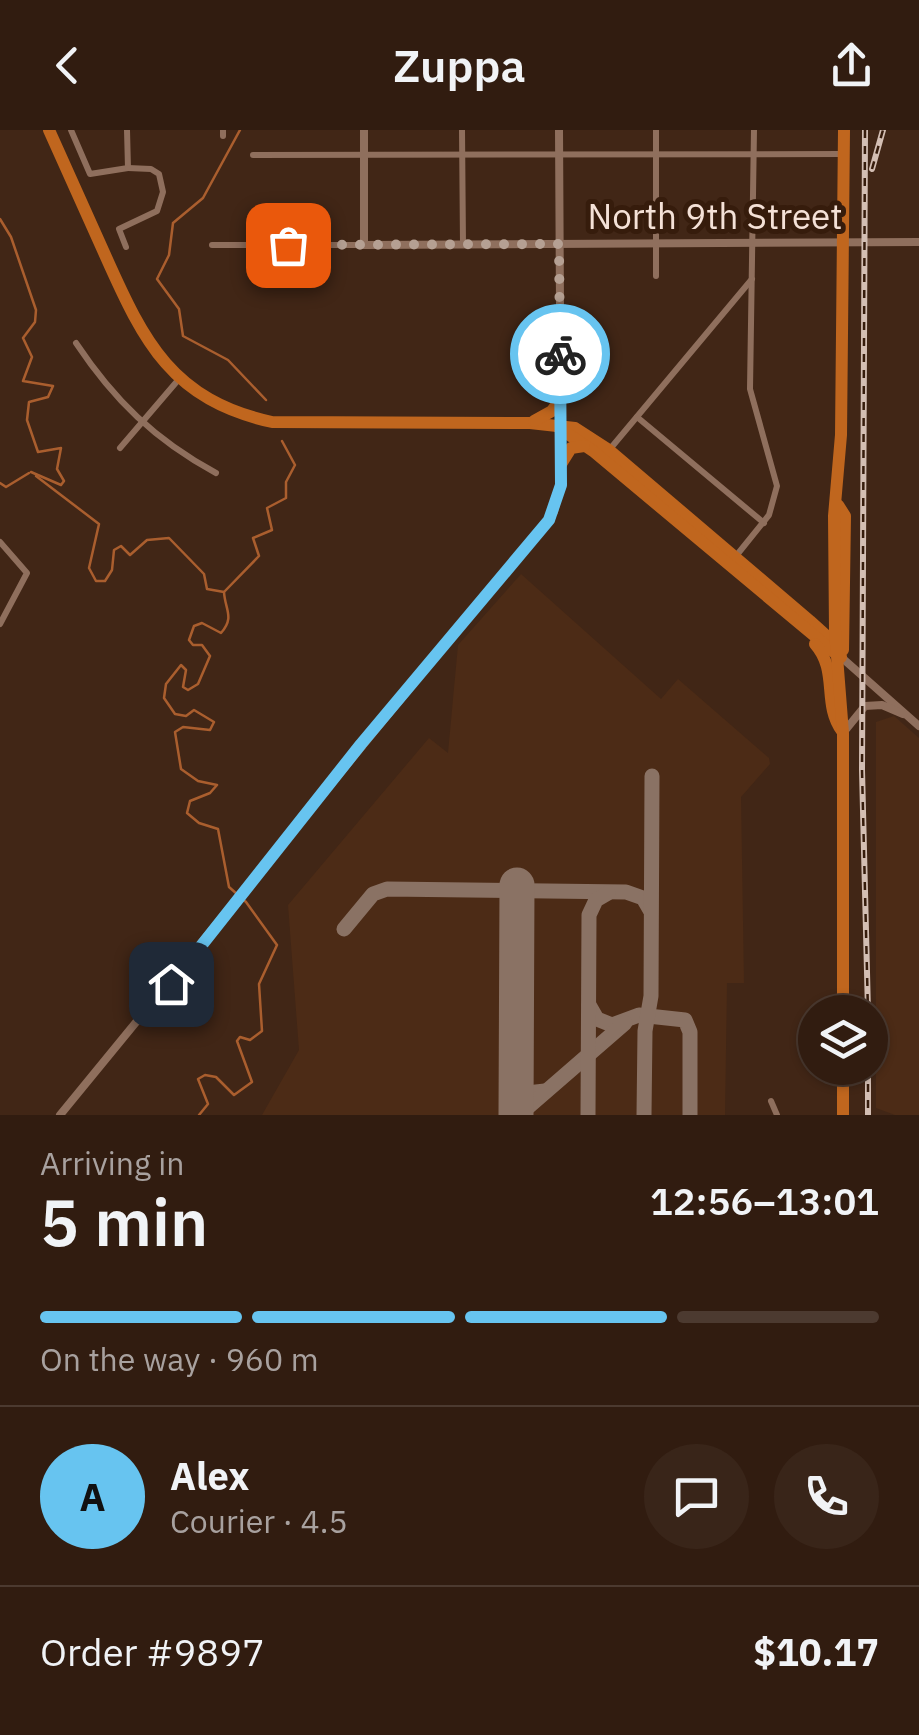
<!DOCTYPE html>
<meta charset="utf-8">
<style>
:root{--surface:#311c10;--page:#392519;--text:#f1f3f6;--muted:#a8a19f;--line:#4c3a30;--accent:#67c4f0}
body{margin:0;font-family:"IBM Plex Sans",sans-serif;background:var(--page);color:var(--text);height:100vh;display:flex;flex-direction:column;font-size:38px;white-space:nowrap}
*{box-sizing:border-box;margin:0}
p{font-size:32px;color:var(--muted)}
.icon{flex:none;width:55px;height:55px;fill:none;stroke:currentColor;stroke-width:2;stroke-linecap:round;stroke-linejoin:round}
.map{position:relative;height:985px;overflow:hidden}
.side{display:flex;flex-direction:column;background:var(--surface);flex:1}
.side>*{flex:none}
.fabs{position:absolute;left:798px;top:865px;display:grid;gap:20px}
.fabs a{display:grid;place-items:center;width:90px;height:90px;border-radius:50%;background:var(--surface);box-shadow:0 2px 8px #0004,0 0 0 2px var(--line);font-size:50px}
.pin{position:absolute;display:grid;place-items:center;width:85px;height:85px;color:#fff;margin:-42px;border-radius:20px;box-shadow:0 5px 15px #0006}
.courier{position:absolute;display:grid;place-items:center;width:100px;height:100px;margin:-50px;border:8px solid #67c4f0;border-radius:50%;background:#fff;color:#222;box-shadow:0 2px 12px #0007}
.summary em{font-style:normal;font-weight:600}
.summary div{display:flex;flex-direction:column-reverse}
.summary{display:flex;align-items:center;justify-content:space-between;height:170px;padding:0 40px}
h1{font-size:65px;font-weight:600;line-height:75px}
.bar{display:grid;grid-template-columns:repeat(4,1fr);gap:15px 10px;align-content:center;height:120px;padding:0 40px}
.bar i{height:12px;border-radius:8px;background:var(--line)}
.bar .active{background:var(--accent)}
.bar p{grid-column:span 4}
.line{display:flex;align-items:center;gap:25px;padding:0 40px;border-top:2px solid var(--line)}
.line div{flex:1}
.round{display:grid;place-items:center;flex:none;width:105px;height:105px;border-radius:52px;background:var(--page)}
header{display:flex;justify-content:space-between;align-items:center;height:130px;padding:0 40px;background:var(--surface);font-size:45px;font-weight:600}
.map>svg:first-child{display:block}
</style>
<header><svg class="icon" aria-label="back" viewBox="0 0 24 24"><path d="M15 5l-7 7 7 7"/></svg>Zuppa<svg class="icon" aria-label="share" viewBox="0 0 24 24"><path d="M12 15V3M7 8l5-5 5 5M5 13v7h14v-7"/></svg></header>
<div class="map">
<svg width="919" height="985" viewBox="0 0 919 985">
<rect width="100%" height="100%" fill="#412616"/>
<!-- built -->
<g fill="#4c2b16">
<path d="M 521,444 L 661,569 L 678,549 L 769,628 L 770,634 L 741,667 L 744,853 L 727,853 L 725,985 L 262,985 L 299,920 L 288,775 L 429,608 L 448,623 L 458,515 Z"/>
<path d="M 894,586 L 919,608 L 919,985 L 895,985 L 876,978 L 876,592 Z"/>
</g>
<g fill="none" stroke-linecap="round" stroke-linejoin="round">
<!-- stream -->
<g stroke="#aa5e2e" stroke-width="2.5">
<path d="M 240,0 L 203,68 L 173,93 L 169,125 L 157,149 L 179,179 L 183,206 L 228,230 L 266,270"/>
<path d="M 0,89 L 11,107 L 36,180 L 35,192 L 23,208 L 32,227 L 23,251 L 53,256 L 48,267 L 29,272 L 27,290 L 38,322 L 61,318 L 57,339 L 64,351 L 61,355 L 31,342"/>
<path d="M 36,346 L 99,394 L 89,438 L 96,451 L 105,451 L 112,440 L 114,420 L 121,416 L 130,425 L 147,410 L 169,408 L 204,444 L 207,459 L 224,462"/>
<path d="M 0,353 L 6,357 L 29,343"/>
<path d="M 225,461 L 259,426 L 253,408 L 272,400 L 267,378 L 286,368 L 286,352 L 295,335 L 282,311"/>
<path d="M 199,985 L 208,974 L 198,949 L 205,945 L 216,947 L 234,965 L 252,952 L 237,911 L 240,907 L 250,910 L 262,901 L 259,854 L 277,815 L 246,772 L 229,757 L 218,699 L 199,693 L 187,683 L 190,671 L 210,663 L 217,655 L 198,651 L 181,639 L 175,602 L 183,597 L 210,600 L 214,592 L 194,580 L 186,586 L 175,584 L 164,568 L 166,554 L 181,535 L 186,540 L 183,557 L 188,560 L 198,554 L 210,526 L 202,515 L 193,515 L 189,510 L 194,496 L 202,493 L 221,503 C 235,487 225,480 224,462"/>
</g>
<!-- taxiway -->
<g stroke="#8a7264" stroke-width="15">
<path d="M 344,799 L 373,764 L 387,759 L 626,762 L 643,768 L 650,780"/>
<path d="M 589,875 L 597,889 L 612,895 L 639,885 L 685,890 L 690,902 L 690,985"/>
<path d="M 516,942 L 527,963 L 545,961"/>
<path d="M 519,985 L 625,893"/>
<path d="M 588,985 L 589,785 L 596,770 L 608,763"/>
<path d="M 644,985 L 645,901 L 651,866 L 652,646"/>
</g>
<!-- runway -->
<path stroke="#8a7264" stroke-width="35" d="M 516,985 L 517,755"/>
<!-- minor -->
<g stroke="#8f6f5d" stroke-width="6">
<path d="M 71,0 L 90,44 L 128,38 L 127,0"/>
<path d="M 223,0 L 223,6"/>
<path d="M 462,0 L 463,114"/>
<path d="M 253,25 L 842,24"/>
<path d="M 212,115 L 364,115"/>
<path d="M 126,117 L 119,99 L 157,81 L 163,62 L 159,44 L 151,39 L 128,38"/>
<path d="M 656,146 L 656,0"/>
<path d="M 76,213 C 114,270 155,310 216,343"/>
<path d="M 637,287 L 764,393"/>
<path d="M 120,318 L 179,249"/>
<path d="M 610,319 L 752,149"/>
<path d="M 0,412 L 27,443 L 0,494"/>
<path d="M 736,426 L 769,385 L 777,356 L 750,259 L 754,0"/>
<path d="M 771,971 L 777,985"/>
</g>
<!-- tertiary -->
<g stroke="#8f6f5d" stroke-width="8">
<path d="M 364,0 L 364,115 L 919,112"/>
<path d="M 841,527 L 919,596"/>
<path d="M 843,603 L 865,576 L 882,575 L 903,584"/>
<path d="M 60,985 L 554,382 L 561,355 L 559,0"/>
</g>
<!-- trunk -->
<g stroke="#c0661e" stroke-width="12">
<path d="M 49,0 C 68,42 87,85 106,127 C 144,212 172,270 272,292 L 530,293 L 575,298 L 609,320 L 810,491 L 831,510 L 841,527"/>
<path d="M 534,291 L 552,281 L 561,268"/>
<path d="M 559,298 L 593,321 L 835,523"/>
<path d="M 561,334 L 571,318 L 584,316"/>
<path d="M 838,375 L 845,386 L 843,520"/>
<path d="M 815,514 C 839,541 822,574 842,601"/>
<path d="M 843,882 L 843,603 L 835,501 L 834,386 L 841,305 L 844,0"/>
<path d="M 843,938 L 843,985"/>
</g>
<!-- rail casing -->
<g stroke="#d3beb3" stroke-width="6">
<g id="rail">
<path d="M 865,0 L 862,640 L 868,882"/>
<path d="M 872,39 L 883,0"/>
<path d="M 868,938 L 868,985"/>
</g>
</g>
<!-- rail -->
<use href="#rail" stroke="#361c0c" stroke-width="2.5" stroke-dasharray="8" stroke-linecap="butt"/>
</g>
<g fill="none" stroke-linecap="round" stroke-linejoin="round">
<!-- done -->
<path stroke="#b5a093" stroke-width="10" stroke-dasharray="0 18" d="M 288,115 L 559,114 L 560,224"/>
<!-- route -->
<path stroke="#67c4f0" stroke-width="12" d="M 171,854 L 361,614 L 549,390 L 561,355 L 560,224"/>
</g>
<g text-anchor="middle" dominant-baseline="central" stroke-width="10" stroke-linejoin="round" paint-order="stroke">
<!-- street labels -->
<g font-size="35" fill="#f4e1d7" stroke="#361c0c">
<text x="715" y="86">North 9th Street</text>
</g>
</g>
</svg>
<div class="fabs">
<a><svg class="icon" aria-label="layers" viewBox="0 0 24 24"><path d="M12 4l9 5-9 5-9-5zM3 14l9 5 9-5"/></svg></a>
</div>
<div class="pin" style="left:288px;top:115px;background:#ea580c"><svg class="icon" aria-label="bag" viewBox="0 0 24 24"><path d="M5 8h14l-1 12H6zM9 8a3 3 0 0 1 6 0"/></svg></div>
<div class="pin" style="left:171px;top:854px;background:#1f2937"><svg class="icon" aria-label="home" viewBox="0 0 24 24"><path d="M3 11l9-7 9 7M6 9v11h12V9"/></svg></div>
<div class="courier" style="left:560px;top:224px"><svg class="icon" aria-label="bike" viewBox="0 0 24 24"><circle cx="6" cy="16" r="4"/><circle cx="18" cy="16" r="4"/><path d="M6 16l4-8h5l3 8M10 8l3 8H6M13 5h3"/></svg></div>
</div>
<section class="side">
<div class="summary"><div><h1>5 min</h1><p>Arriving in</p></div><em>12:56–13:01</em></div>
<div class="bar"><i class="active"></i><i class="active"></i><i class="active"></i><i></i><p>On the way · 960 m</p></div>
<div class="line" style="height:180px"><b class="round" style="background:var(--accent);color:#111">A</b><div><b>Alex</b><p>Courier · 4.5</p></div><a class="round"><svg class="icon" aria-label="chat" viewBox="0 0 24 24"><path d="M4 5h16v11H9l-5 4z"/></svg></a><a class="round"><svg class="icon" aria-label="phone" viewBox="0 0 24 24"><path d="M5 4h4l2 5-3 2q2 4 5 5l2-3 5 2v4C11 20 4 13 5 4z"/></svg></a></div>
<div class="line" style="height:130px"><div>Order #9897</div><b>$10.17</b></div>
</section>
